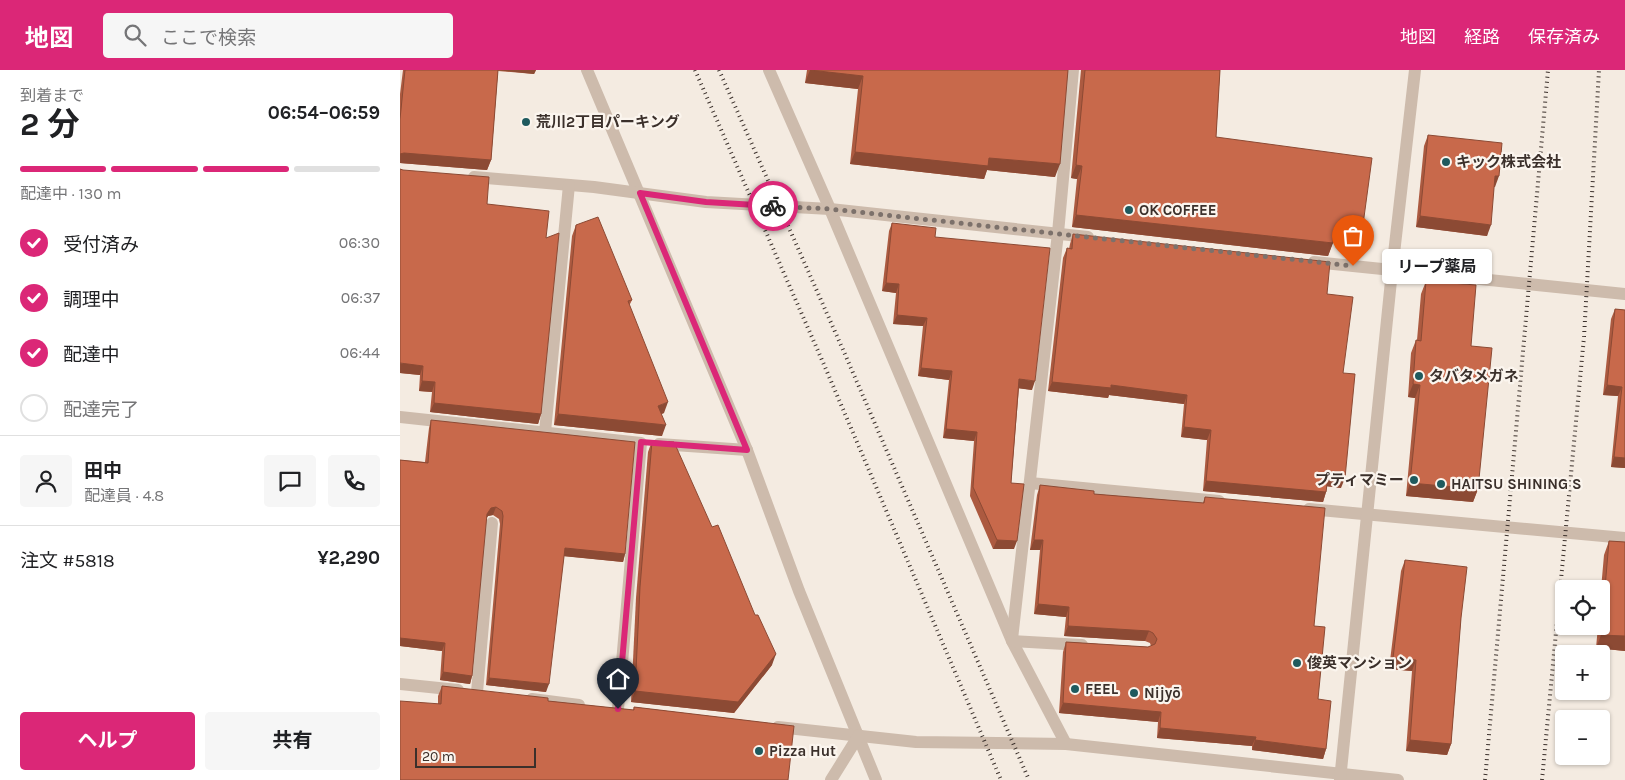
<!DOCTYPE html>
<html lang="ja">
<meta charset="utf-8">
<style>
:root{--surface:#fff;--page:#f6f6f6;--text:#202124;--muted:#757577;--line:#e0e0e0;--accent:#db2777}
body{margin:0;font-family:Karla,"Noto Sans JP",sans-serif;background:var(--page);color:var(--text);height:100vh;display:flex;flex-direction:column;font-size:19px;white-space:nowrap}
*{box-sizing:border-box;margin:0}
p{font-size:16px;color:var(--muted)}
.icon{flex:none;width:28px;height:28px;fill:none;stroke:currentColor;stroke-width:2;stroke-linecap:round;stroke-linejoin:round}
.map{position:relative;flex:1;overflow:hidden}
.side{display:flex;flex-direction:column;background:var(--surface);width:400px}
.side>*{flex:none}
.fabs{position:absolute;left:1155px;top:510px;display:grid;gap:10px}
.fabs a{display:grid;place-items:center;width:55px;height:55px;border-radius:5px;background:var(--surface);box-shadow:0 1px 4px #0004;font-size:25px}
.scale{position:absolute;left:15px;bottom:12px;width:121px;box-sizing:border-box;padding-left:5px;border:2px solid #3b302b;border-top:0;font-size:14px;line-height:18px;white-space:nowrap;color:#3b302b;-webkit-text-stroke:4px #fbf5ee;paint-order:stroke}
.pin{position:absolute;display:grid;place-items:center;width:42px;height:42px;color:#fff;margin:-51px -21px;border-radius:50% 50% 50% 0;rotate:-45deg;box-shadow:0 0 5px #0007}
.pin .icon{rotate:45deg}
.courier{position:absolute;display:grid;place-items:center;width:50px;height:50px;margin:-25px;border:4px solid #db2777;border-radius:50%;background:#fff;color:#222;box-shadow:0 1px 6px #0007}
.bubble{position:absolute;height:35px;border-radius:5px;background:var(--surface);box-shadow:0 1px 4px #0004;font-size:16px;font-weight:700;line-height:35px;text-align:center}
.summary em{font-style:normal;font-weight:700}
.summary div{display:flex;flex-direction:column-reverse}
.summary{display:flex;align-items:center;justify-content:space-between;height:85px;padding:0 20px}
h1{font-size:32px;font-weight:700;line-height:38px}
.bar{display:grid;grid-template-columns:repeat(4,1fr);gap:8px 5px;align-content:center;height:60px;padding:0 20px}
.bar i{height:6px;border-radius:4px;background:var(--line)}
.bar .on{background:var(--accent)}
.bar p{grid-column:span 4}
.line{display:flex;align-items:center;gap:12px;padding:0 20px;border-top:1px solid var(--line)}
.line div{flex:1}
.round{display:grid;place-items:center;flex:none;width:52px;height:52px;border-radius:5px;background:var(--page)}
ol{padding:0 20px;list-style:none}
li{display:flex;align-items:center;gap:15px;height:55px}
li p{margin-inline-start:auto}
li .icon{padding:5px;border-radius:50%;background:var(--accent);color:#fff;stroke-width:4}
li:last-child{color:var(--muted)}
li i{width:28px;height:28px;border:2px solid var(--line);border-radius:50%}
.button{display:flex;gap:10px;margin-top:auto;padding:10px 20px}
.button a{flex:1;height:58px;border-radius:5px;background:var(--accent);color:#fff;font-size:20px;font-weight:700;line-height:58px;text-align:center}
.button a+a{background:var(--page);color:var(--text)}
header{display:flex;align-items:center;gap:30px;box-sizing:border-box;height:70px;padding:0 25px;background:var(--accent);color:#fff}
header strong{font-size:24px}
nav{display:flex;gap:28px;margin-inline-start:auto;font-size:18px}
.search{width:350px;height:45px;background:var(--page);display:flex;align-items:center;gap:12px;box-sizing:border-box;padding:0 18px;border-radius:5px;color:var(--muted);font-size:19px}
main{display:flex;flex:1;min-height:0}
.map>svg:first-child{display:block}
</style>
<header>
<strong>地図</strong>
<div class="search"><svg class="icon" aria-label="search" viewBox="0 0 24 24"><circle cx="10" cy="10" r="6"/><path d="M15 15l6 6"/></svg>ここで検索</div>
<nav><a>地図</a><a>経路</a><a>保存済み</a></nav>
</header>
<main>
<section class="side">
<div class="summary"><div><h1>2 分</h1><p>到着まで</p></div><em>06:54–06:59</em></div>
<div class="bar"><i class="on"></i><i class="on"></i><i class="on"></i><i></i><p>配達中 · 130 m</p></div>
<ol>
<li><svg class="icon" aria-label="check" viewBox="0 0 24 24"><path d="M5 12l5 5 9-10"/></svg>受付済み<p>06:30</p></li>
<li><svg class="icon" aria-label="check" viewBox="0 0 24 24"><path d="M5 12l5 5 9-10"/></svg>調理中<p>06:37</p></li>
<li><svg class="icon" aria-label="check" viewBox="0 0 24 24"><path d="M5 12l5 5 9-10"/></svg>配達中<p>06:44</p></li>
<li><i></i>配達完了</li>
</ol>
<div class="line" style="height:90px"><a class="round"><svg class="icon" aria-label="person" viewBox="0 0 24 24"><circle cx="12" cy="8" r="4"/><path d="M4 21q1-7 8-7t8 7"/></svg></a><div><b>田中</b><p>配達員 · 4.8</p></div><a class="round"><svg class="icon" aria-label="chat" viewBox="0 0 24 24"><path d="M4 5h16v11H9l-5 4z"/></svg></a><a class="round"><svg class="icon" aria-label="phone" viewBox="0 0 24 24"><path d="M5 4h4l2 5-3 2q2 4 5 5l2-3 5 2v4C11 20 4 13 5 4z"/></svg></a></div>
<div class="line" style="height:65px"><div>注文 #5818</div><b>¥2,290</b></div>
<div class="button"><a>ヘルプ</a><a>共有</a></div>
</section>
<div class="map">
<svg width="1225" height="710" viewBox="0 0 1225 710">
<rect width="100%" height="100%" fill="#f4ebe1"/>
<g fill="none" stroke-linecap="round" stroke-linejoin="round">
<!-- minor -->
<g stroke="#cdbbac" stroke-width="12">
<path d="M 187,0 L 347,380 L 399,521 L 476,710"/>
<path d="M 369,0 L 430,139 L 612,571 L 666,674"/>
<path d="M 74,107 L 194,117 L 306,132 L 430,139 L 688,167"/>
<path d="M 914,192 L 1225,224"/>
<path d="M 0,347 L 241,373 L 218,639"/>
<path d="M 145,362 L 169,115"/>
<path d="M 259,374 L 347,380"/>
<path d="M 630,413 L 819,431"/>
<path d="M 909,439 L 1225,468"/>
<path d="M 612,569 L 658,163 L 673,0"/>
<path d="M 612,571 L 682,575"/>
<path d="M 0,614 L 58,620"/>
<path d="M 77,622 L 92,453"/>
<path d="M 132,629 L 179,635"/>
<path d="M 378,657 L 516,672 L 666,674 L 998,710"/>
<path d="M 431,710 L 459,665"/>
<path d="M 940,710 L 992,201 L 1015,0"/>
</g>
<!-- rail -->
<g stroke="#3b302b" stroke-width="4" stroke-dasharray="1 4" stroke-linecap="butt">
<path d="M 295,0 L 425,297 L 601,710"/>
<path d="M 319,0 L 444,282 L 629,710"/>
<path d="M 1085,710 L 1148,0"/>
<path d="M 1142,710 L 1184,267 L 1199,0"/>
</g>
</g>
<!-- wall -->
<g fill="#ac5a40">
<path d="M 3,0 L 136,0 L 134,4 L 98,1 L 91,90 L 87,100 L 0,93 L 0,24 Z"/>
<path d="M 407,0 L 668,0 L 655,107 L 587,100 L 584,109 L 450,94 L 458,19 L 405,13 Z"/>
<path d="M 681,0 L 820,0 L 816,67 L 962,162 L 957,175 L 933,172 L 928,186 L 672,157 L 677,109 L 671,108 Z"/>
<path d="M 1028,65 L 1095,117 L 1094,117 L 1087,166 L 1016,157 L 1024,76 Z"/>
<path d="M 87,134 L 146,168 L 141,344 L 138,354 L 30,342 L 32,322 L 19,321 L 20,305 L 0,303 Z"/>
<path d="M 492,153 L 535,167 L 632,320 L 619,318 L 611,413 L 614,479 L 593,479 L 570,426 L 574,371 L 543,368 L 549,310 L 518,306 L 523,256 L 493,254 L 496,223 L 482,221 L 489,161 Z"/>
<path d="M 176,155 L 232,230 L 229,236 L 264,343 L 261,344 L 262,366 L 154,355 L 172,166 Z"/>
<path d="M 673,164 L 927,224 L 943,303 L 941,418 L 927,416 L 926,422 L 923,432 L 803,421 L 807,370 L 781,367 L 784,334 L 709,325 L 708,328 L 648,321 L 663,188 L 667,178 L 669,179 L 670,174 Z"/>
<path d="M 1026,211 L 1071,276 L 1078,419 L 1073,432 L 1006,426 L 1015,328 L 1008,327 L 1011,283 L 1016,270 L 1017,270 L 1021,224 Z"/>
<path d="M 1215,239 L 1225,240 L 1225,398 L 1211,397 L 1218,326 L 1203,325 L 1211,249 Z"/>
<path d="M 31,350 L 225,484 L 223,492 L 164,486 L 146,622 L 86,615 L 100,454 L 99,449 L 93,445 L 88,446 L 86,448 L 72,606 L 70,614 L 40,610 L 42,581 L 0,576 L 0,390 L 25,392 L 29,358 Z"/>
<path d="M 252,371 L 372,595 L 334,643 L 231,632 L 236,528 L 248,382 Z"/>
<path d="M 640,415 L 694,424 L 803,433 L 805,427 L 914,556 L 918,629 L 926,679 L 923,689 L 852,680 L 852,676 L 757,668 L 758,652 L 659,643 L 663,582 L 666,572 L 748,577 L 751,576 L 750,573 L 745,571 L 664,566 L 666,547 L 634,544 L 640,480 L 630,480 L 637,425 Z"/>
<path d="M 1209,471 L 1225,472 L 1225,581 L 1196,578 L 1198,556 L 1201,556 L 1201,519 L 1204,485 Z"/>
<path d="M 1005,490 L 1061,548 L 1051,674 L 1047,685 L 1006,681 L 1012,601 L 989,599 L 1001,501 Z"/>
<path d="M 42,616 L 148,631 L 233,640 L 234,637 L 394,656 L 38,634 L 38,626 Z"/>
</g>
<!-- shaded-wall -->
<g fill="#8c4a34">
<path d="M 96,0 L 136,0 L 134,4 Z"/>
<path d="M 410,0 L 463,6 L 458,19 L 405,13 Z"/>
<path d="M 455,82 L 589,88 L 660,94 L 655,107 L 587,100 L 584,109 L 450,94 Z"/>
<path d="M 4,83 L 91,90 L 87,100 L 0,93 L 0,84 Z"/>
<path d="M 676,95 L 682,96 L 677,109 L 671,108 Z"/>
<path d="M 1095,106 L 1099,106 L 1095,117 L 1091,117 Z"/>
<path d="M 676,145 L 933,173 L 928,186 L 672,157 Z"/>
<path d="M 1020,146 L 1091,155 L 1087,166 L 1016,157 Z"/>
<path d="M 934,159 L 962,162 L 957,175 L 930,171 Z"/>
<path d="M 486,213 L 499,214 L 496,223 L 482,221 Z"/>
<path d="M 497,245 L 527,248 L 523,256 L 493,254 Z"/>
<path d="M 0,293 L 23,296 L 20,305 L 0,303 Z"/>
<path d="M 521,298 L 552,301 L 549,310 L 518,306 Z"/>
<path d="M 619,309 L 635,311 L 632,320 L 616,318 Z"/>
<path d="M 22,311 L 35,312 L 32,322 L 19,321 Z"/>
<path d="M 652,312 L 711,315 L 787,325 L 784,334 L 709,325 L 708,328 L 648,321 Z"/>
<path d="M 1013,314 L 1020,315 L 1015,328 L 1008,327 Z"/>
<path d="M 1207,315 L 1222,317 L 1218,326 L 1203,325 Z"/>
<path d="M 268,332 L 264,343 L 254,347 L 258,336 Z"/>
<path d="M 34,333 L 141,344 L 138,354 L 30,342 Z"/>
<path d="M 158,344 L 266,355 L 262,366 L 154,355 Z"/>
<path d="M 784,357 L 811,360 L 807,370 L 781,367 Z"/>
<path d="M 546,359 L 577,362 L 574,371 L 543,368 Z"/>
<path d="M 1214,387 L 1225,388 L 1225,398 L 1211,397 Z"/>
<path d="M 928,406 L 945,408 L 941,418 L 924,416 Z"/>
<path d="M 806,411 L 926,422 L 923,432 L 803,421 Z"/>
<path d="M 1010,413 L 1078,419 L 1073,432 L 1006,426 Z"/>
<path d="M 96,437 L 93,445 L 88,446 L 84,452 L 87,444 L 91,438 Z"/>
<path d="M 597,470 L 617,471 L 614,479 L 593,479 Z"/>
<path d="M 634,470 L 643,470 L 640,480 L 630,480 Z"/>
<path d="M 165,478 L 225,484 L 223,492 L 162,486 Z"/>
<path d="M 638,534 L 669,537 L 666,547 L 634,544 Z"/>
<path d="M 668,556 L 749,561 L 745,571 L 664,566 Z"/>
<path d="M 1201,565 L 1225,566 L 1225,581 L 1196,578 Z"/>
<path d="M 0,568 L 45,573 L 42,581 L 0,576 Z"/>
<path d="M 376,584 L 372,595 L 334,643 L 231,632 L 235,621 Z"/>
<path d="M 993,588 L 1016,590 L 1012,601 L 989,599 Z"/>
<path d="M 43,602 L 72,606 L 70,614 L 40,610 Z"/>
<path d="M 89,608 L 149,614 L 146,622 L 86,615 Z"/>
<path d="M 663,633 L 761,642 L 758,652 L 659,643 Z"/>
<path d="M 760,658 L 856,667 L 852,676 L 757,668 Z"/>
<path d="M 855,670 L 926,679 L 923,689 L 852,680 Z"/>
<path d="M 1010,670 L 1051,674 L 1047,685 L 1006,681 Z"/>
</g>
<!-- building -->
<g fill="#c8694b" stroke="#8c4a34">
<path d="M 5,0 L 98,0 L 91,90 L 4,83 L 0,84 L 0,49 Z"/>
<path d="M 410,0 L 668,0 L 660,94 L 589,88 L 588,96 L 455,82 L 463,6 Z"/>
<path d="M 685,0 L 820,0 L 816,67 L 972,88 L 962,162 L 934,159 L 933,173 L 676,145 L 682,96 L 676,95 Z"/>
<path d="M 1028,65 L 1102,73 L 1099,106 L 1095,106 L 1091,155 L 1020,146 Z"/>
<path d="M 0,99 L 3,100 L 89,107 L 87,134 L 149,141 L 146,168 L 159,163 L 141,344 L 34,333 L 35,312 L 22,311 L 23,296 L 0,293 Z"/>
<path d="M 198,147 L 232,230 L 228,231 L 268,332 L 258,336 L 266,355 L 158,344 L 176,155 Z"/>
<path d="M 492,153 L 536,158 L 535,167 L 650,178 L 635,311 L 619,309 L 611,413 L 624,414 L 617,471 L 597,470 L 573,417 L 577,362 L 546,359 L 552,301 L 521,298 L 527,248 L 497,245 L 499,214 L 486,213 Z"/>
<path d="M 673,164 L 930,192 L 927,224 L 953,227 L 943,303 L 955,304 L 945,408 L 928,406 L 926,422 L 806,411 L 811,360 L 784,357 L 787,325 L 711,315 L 711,318 L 652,312 L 667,178 L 672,179 Z"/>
<path d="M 1026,211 L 1076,215 L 1071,276 L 1092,278 L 1078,419 L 1010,413 L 1020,315 L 1013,314 L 1016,270 L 1021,271 Z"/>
<path d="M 1215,239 L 1225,240 L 1225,388 L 1214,387 L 1222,317 L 1207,315 Z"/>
<path d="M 31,350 L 235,372 L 225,484 L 165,478 L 149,614 L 89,608 L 103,446 L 102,441 L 96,437 L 91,438 L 87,444 L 72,606 L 43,602 L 45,573 L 0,568 L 0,390 L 28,393 Z"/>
<path d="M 252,371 L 274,372 L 312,457 L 318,455 L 355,545 L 358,545 L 376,584 L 338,632 L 235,621 L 240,517 Z"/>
<path d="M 640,415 L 694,421 L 694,424 L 804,433 L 805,427 L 925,438 L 914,556 L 925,557 L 918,629 L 931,631 L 926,679 L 855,670 L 856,667 L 760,658 L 761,642 L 663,633 L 666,572 L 748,577 L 755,574 L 757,569 L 753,563 L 749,561 L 668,556 L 669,537 L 638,534 L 643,470 L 634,470 Z"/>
<path d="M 1209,471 L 1225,472 L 1225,566 L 1201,565 Z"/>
<path d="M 1005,490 L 1067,497 L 1061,548 L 1051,674 L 1010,670 L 1016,590 L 993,588 Z"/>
<path d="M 42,616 L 148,628 L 148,631 L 234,640 L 234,637 L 394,656 L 388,710 L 0,710 L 0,631 L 41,634 Z"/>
</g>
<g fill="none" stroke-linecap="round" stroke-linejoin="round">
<!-- done -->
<path stroke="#7c716b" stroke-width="5" stroke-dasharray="0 9" d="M 373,136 L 430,139 L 953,196"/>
<!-- route -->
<path stroke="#db2777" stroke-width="6" d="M 218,639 L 241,372 L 347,380 L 240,123 L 306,132 L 373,136"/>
</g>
<!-- markers -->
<g fill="#1f5a5e" stroke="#fbf5ee" stroke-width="2">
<circle cx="126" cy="52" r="5"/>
<circle cx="1046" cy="92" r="5"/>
<circle cx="729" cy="140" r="5"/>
<circle cx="1019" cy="306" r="5"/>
<circle cx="1014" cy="410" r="5"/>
<circle cx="1041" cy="414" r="5"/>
<circle cx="897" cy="593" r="5"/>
<circle cx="675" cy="619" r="5"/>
<circle cx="734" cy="623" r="5"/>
<circle cx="359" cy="681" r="5"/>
</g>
<g text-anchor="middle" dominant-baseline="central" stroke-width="4.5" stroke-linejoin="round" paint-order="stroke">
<!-- poi labels -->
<g font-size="15" font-weight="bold" fill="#3b302b" stroke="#fbf5ee" text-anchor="start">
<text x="136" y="52">荒川2丁目パーキング</text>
<text x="1056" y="92">キック株式会社</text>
<text x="739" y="140">OK COFFEE</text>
<text x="1029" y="306">タバタメガネ</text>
<text x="1004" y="410" text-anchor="end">プティマミー</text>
<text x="1051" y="414">HAITSU SHINING S</text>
<text x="907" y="593">俊英マンション</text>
<text x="685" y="619">FEEL</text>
<text x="744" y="623">Nijyō</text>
<text x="369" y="681">Pizza Hut</text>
</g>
</g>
</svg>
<div class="fabs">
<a><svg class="icon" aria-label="locate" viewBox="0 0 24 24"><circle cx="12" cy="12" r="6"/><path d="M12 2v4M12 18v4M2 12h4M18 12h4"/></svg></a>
<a>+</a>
<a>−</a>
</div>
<div class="scale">20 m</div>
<div class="pin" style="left:953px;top:196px;background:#ea580c"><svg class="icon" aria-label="bag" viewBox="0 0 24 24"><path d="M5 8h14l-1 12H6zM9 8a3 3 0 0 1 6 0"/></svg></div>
<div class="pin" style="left:218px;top:639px;background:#1f2937"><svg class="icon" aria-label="home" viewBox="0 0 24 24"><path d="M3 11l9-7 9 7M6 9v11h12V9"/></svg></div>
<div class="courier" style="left:373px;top:136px"><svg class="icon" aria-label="bike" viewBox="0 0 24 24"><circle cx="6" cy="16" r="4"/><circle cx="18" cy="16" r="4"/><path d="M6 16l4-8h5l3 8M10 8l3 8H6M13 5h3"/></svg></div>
<div class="bubble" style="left:982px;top:179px;width:110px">リープ薬局</div>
</div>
</main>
